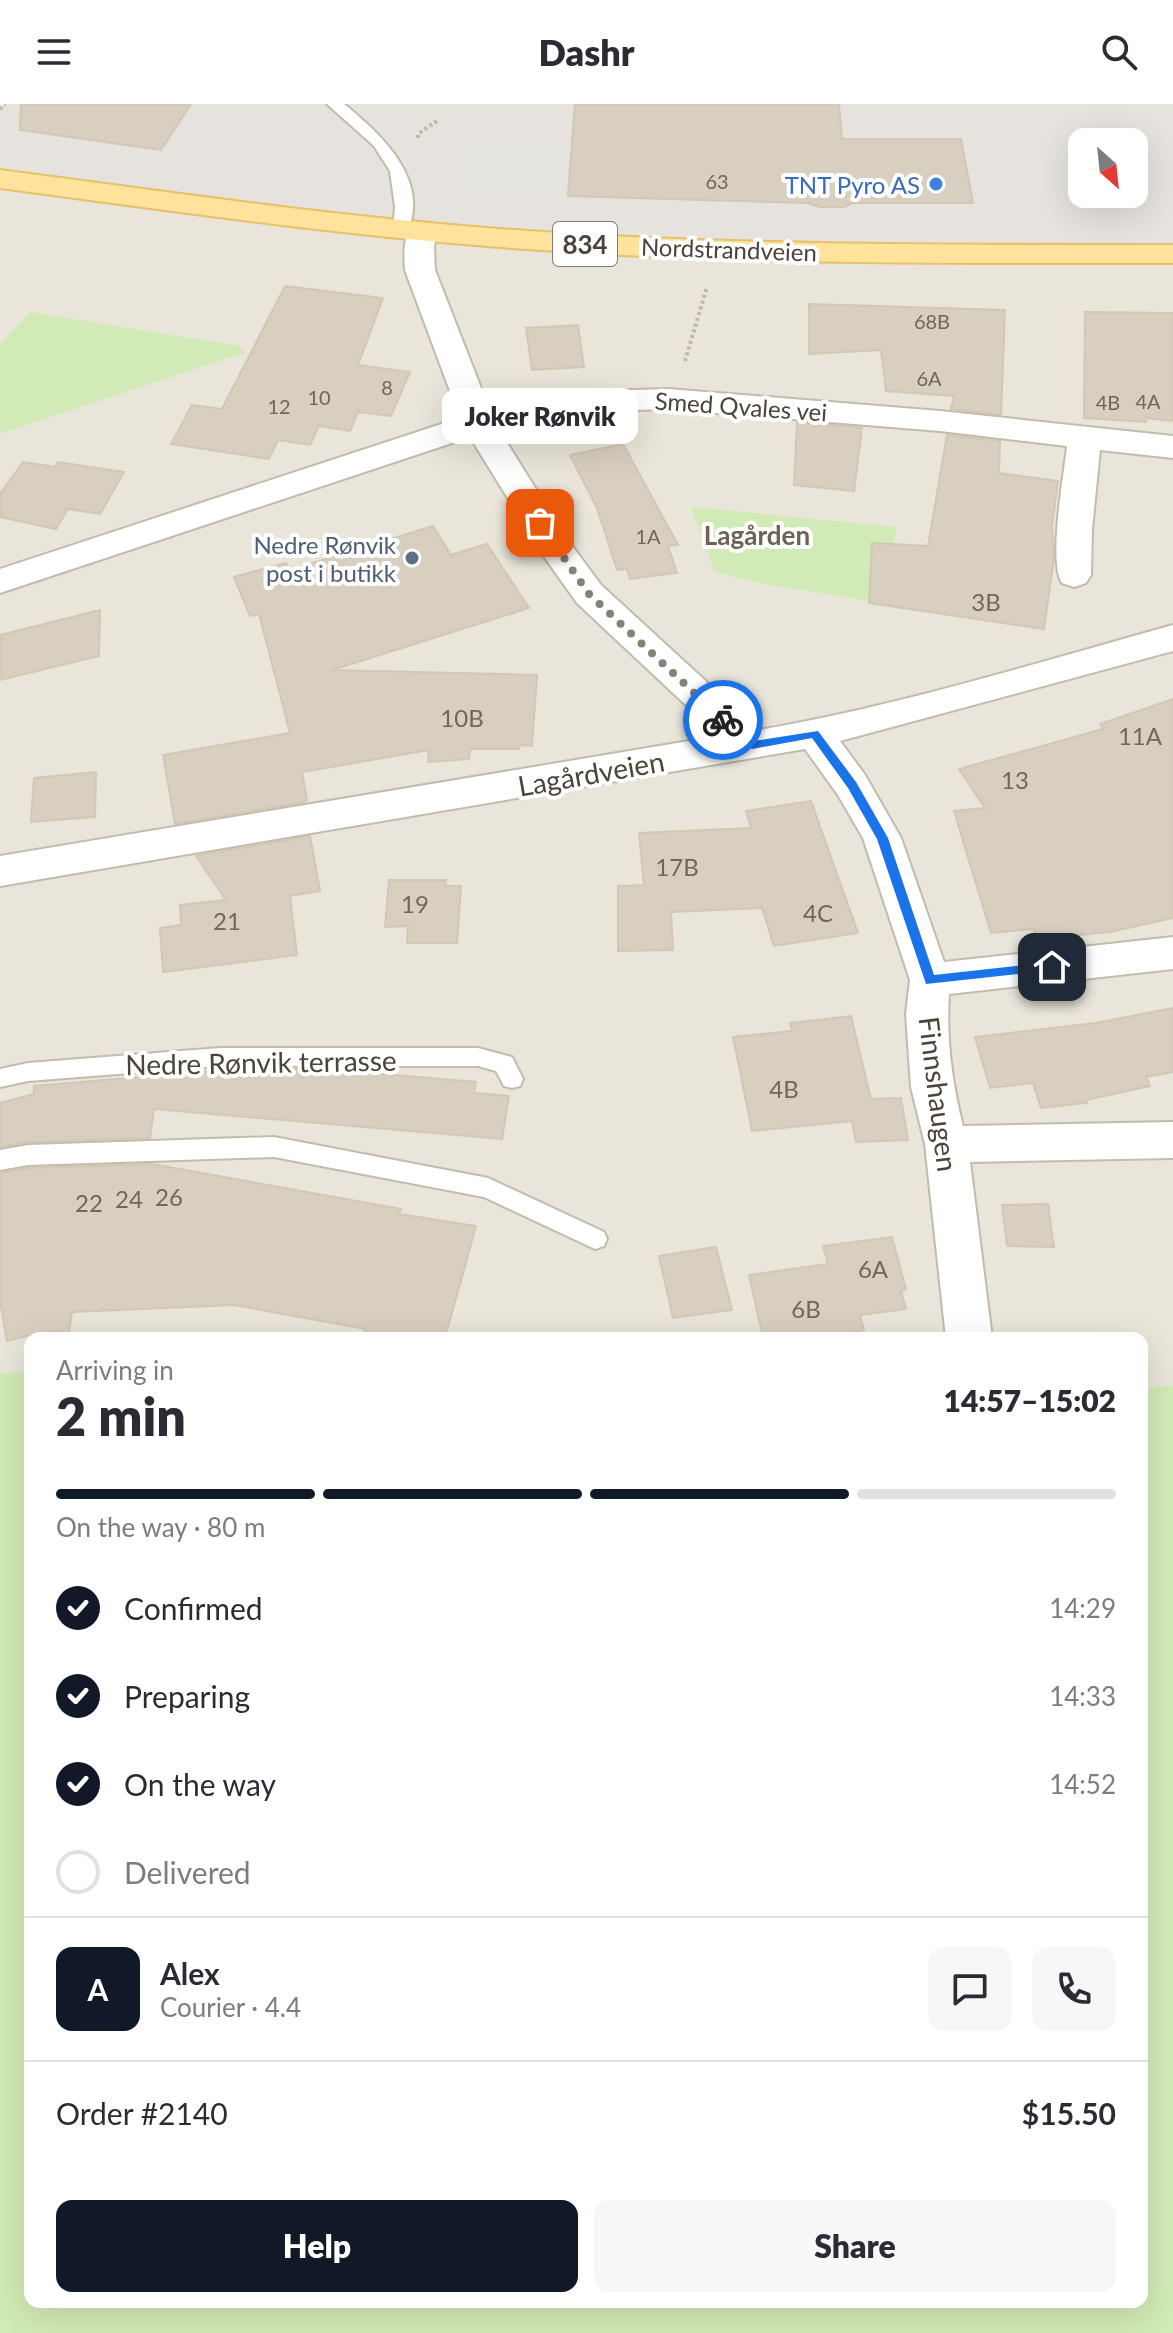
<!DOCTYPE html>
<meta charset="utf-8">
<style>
:root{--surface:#fff;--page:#f7f7f7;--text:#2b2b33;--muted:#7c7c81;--line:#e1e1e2;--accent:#111827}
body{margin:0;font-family:Lato,sans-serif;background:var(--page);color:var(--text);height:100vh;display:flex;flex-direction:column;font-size:30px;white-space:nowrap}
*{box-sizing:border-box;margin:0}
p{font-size:26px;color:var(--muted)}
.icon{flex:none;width:44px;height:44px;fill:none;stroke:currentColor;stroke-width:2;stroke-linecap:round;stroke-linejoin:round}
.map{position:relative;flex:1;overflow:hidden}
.drawer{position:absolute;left:24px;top:1228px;width:1124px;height:976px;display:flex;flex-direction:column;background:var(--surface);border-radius:16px;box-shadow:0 8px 32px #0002}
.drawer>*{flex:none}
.needle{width:52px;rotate:153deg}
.controls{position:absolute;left:1068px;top:24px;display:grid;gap:16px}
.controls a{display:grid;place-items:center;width:80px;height:80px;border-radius:16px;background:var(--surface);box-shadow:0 8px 32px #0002;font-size:40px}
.pin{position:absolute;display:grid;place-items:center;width:68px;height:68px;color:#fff;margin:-34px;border-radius:16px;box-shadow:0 4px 12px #0006}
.courier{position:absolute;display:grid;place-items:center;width:80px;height:80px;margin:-40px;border:6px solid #1a73e8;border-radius:50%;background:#fff;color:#222;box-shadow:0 2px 10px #0007}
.bubble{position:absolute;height:56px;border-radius:16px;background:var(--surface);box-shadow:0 8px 32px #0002;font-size:26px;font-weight:800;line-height:56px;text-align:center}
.overview em{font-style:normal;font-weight:800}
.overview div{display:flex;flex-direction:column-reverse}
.overview{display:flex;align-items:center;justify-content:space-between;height:136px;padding:0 32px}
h1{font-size:52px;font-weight:800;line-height:60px}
.bar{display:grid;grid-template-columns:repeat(4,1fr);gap:12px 8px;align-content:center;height:96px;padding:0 32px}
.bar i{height:10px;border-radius:6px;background:var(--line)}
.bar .selected{background:var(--accent)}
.bar p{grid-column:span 4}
.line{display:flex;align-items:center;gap:20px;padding:0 32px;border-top:2px solid var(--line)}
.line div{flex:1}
.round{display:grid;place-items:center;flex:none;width:84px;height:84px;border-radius:16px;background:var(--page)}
ol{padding:0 32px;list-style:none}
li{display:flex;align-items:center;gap:24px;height:88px}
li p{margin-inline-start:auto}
li .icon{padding:8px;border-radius:50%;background:var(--accent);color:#fff;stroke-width:4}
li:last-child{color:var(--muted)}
li i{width:44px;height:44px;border:4px solid var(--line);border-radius:50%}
.primary-button{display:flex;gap:16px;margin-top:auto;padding:16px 32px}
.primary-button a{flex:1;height:92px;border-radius:16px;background:var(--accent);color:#fff;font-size:32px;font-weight:800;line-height:92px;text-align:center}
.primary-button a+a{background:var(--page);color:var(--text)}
header{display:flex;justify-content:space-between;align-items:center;height:104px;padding:0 32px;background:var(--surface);font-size:36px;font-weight:800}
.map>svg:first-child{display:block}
</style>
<header><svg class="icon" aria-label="menu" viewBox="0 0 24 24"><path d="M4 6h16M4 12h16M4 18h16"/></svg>Dashr<svg class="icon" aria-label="search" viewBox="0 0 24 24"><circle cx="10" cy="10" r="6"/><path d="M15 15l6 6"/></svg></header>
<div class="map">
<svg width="1173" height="2229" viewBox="0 0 1173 2229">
<rect width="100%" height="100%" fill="#f6f3ec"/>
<!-- residential -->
<path fill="#eae5da" d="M 0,75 L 1173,150 L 1173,1476 L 1142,1484 L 1142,1234 L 30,1234 L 30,1356 L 0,1361 Z"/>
<!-- industrial -->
<path fill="#e6e2dd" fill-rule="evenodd" d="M 4,0 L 1173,0 L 1173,150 L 544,139 L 0,76 L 0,4 ZM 1082,38 L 1134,38 L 1134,90 L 1082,90 Z"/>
<!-- green -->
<g fill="#d2eab5">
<path d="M 30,208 L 240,242 L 244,249 L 0,330 L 0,240 Z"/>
<path d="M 691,403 L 896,423 L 888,500 L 764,480 L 715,468 Z"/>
<path d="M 30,1267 L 30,2198 L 1142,2198 L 1142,1285 L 1173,1281 L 1173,2229 L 0,2229 L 0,1270 Z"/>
</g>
<!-- parking -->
<path fill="#e5e3e0" d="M 471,37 L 571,41 L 565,92 L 462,88 Z"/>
<!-- building -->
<g fill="#d8cfc1" stroke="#d3c7b4" stroke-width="2">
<path d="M 21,0 L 191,0 L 161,46 L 20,26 Z"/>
<path d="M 575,0 L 839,0 L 842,35 L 961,35 L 973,99 L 852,99 L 844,103 L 820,103 L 807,99 L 568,92 Z"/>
<path d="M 285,182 L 383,194 L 358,261 L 410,268 L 391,312 L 358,308 L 350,327 L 319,322 L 310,341 L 278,336 L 269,355 L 171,340 L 192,301 L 222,305 Z"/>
<path d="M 809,200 L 1005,206 L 1001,311 L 951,305 L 954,292 L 886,287 L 881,246 L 809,250 Z"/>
<path d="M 1085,208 L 1173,209 L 1173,317 L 1146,314 L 1146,318 L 1084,314 Z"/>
<path d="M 578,221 L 584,263 L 532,266 L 526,224 Z"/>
<path d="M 797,318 L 862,324 L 854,387 L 794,381 Z"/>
<path d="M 947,331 L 1000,337 L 999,369 L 1058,377 L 1052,423 L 1054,454 L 1044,525 L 869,499 L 872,439 L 928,442 Z"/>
<path d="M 623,340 L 678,441 L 668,442 L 677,469 L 630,475 L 627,465 L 617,466 L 597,404 L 570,351 Z"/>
<path d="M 23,358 L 55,363 L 58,358 L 124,368 L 100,410 L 68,405 L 56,425 L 0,413 L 0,390 Z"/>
<path d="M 433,422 L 451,451 L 487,440 L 529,504 L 332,566 L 537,571 L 532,642 L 520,641 L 519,645 L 470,645 L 469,655 L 428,658 L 429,646 L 302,668 L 307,696 L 304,698 L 175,720 L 163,651 L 290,629 L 259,510 L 250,512 L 234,473 L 286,459 L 290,466 Z"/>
<path d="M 100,506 L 99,552 L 0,576 L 0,531 Z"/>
<path d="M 1173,595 L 1173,814 L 1110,828 L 1037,835 L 1033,825 L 991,829 L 954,707 L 985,704 L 959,665 L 1103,625 L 1100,620 Z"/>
<path d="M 96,668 L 95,713 L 31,718 L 34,674 Z"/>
<path d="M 811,697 L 858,829 L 774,842 L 762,804 L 671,808 L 673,846 L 618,847 L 618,782 L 644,781 L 639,729 L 751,724 L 746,707 Z"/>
<path d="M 310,732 L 320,787 L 290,792 L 297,851 L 163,868 L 160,824 L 181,821 L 180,801 L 226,796 L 196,752 Z"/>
<path d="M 389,776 L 446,776 L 445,782 L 461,782 L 457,839 L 407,839 L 408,822 L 385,823 Z"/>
<path d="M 1173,904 L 1173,968 L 1146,973 L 1150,982 L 1086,996 L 1087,999 L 1041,1004 L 1033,979 L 990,984 L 975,933 L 1096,919 Z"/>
<path d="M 851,912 L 871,995 L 901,994 L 908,1036 L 856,1038 L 852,1017 L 752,1027 L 733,933 L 792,927 L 790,919 Z"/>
<path d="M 236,965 L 322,965 L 476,978 L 474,989 L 509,992 L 502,1035 L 154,1005 L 150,1034 L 28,1038 L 0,1043 L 0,999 L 34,990 L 34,982 Z"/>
<path d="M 152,1060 L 401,1105 L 399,1110 L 476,1122 L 445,1234 L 363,1234 L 365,1225 L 234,1201 L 72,1208 L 69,1228 L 38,1229 L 7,1237 L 0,1197 L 0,1069 L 28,1064 Z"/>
<path d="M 1048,1100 L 1054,1143 L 1007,1142 L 1002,1101 Z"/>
<path d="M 892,1133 L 906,1185 L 901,1187 L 906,1205 L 860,1211 L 864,1226 L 852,1228 L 853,1234 L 763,1234 L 749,1171 L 828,1160 L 823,1142 Z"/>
<path d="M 716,1143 L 732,1206 L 673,1214 L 659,1152 Z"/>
</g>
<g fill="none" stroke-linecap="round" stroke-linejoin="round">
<!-- service casing -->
<g stroke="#c2bbae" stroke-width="4">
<g id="service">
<path d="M 327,0 L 344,0 C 381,30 431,76 407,129 L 395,129 L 393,126 L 395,103 L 390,67 L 374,42 Z"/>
<path d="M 220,944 L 478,944 L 512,953 L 523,975 L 520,982 L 512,984 L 504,982 L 496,967 L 478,962 L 220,962 L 28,977 L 0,983 L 0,965 L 28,959 Z"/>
<path d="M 274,1033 L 488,1074 L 604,1128 L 607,1135 L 604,1142 L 595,1145 L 484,1093 L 274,1053 L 28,1061 L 0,1066 L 0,1046 L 28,1041 Z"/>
</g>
</g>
<!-- minor casing -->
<g stroke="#c2bbae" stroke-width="4">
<path id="minor" d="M 423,119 L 434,122 L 438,128 L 434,142 L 435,166 L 488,302 L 533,289 L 668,285 L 940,307 L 1173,332 L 1173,354 L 1100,346 L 1092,425 L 1091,471 L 1086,479 L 1074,483 L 1062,479 C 1048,457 1064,371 1067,342 L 940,327 L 668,305 L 533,309 L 497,323 L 567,435 L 601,481 L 759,626 C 899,602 1036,559 1173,521 L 1173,547 L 840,637 L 865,671 L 901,734 L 944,858 L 1173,833 L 1173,865 L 949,890 C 946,934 952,979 963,1022 L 1173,1018 L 1173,1054 L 970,1058 L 992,1234 L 946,1234 L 925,1040 L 911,983 L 906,910 L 910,876 L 863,734 L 838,691 L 805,645 L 0,782 L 0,752 L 719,632 L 577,499 L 543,451 L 470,333 L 0,489 L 0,465 L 460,314 L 405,166 C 404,150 403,136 412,122 Z"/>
</g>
<!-- primary casing -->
<g stroke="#e6c16a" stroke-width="4">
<path id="primary" d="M 0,66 C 175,89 351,115 528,127 C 742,142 958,141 1173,141 L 1173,159 C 958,159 742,161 527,145 C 351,133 175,107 0,84 Z"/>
</g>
<!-- path -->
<g stroke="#c4b79f" stroke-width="4" stroke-dasharray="3 3" stroke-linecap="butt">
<path d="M 0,5 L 5,0"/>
<path d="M 418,34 L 418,30 L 438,16"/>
<path d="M 685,257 L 707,183"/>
</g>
<!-- service -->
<use href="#service" fill="#fff" fill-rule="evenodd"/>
<!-- minor -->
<use href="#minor" fill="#fff" fill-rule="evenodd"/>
<!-- primary -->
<use href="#primary" fill="#ffe39c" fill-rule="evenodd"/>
</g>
<!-- route -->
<path fill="#1a73e8" d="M 719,613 L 727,613 L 754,637 L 818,627 L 856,678 L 888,734 L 934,871 L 1052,858 L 1056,859 L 1056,866 L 926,880 L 877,735 L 848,684 L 812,634 L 752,645 L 719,619 Z"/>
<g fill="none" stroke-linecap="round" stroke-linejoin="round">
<!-- done -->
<path stroke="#878178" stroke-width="8" stroke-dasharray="0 14.4" d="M 540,419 L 589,490 L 723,616"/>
</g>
<!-- markers -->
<circle fill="#3f7fe0" stroke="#fff" stroke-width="3" cx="936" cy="80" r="8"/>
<circle fill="#5c6f8a" stroke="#fff" stroke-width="3" cx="412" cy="454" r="8"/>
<g text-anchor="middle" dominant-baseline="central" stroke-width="8" stroke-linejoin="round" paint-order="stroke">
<!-- far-number labels -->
<g font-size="20" fill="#6e675b">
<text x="717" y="77">63</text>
<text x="932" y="217">68B</text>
<text x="929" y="274">6A</text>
<text x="387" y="283">8</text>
<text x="319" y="293">10</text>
<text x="1148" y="297">4A</text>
<text x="1108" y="298">4B</text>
<text x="279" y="302">12</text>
<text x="648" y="432">1A</text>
</g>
<!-- far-shop labels -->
<g font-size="24" fill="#366cbe" stroke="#fff" text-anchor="end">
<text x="920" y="80">TNT Pyro AS</text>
</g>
<!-- far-street labels -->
<g font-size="24" fill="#4b4439" stroke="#fff">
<text transform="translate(729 145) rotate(2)">Nordstrandveien</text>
<text transform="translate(741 302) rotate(4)">Smed Qvales vei</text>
</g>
<!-- far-service labels -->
<g font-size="24" fill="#4e5e75" stroke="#fff" text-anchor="end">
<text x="396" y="440">Nedre Rønvik<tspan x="396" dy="28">post i butikk</tspan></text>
</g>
<!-- number labels -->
<g font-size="24" fill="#6e675b">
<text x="986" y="497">3B</text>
<text x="462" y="613">10B</text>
<text x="1140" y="631">11A</text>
<text x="1015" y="675">13</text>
<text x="677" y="762">17B</text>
<text x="415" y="799">19</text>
<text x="818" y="808">4C</text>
<text x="227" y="816">21</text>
<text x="784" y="984">4B</text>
<text x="169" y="1092">26</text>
<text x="129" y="1094">24</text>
<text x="89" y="1098">22</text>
<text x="873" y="1164">6A</text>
<text x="806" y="1204">6B</text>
</g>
<!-- shield labels -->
<rect fill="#fff" stroke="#817c74" stroke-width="2" x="553" y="118" width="64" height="44" rx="6"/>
<g font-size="26" font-weight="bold" fill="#4b4439">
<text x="585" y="140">834</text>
</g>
<!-- far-neighbourhood labels -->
<g font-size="26" font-weight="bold" fill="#6e6250" stroke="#fff">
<text x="757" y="431">Lagården</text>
</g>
<!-- street labels -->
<g font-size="28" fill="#4b4439" stroke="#fff">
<text transform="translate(591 669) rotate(-10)">Lagårdveien</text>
<text transform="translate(261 958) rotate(-1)">Nedre Rønvik terrasse</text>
<text transform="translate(939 990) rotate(83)">Finnshaugen</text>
</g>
</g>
</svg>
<div class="controls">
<a><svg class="needle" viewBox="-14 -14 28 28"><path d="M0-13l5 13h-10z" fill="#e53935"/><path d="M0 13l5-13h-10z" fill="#7c7c81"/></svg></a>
</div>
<div class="pin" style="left:540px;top:419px;background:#ea580c"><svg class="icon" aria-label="bag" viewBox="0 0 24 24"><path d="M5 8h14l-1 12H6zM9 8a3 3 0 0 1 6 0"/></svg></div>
<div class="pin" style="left:1052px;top:863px;background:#1f2937"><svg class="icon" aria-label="home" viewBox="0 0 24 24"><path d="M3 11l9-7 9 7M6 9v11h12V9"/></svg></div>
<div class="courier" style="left:723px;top:616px"><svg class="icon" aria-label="bike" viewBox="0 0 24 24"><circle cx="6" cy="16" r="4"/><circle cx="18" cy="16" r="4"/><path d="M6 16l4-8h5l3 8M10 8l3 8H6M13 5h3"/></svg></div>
<div class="bubble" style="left:442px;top:284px;width:196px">Joker Rønvik</div>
<section class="drawer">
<div class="overview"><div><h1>2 min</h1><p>Arriving in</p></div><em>14:57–15:02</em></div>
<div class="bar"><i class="selected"></i><i class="selected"></i><i class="selected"></i><i></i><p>On the way · 80 m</p></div>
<ol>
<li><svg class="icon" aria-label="check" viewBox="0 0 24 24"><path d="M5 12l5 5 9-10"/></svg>Confirmed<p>14:29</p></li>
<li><svg class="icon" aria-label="check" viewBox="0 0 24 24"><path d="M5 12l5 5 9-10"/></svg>Preparing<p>14:33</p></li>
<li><svg class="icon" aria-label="check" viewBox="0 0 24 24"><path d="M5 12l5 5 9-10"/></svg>On the way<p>14:52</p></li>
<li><i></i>Delivered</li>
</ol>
<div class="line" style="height:144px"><b class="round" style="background:var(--accent);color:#fff">A</b><div><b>Alex</b><p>Courier · 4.4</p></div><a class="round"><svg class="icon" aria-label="chat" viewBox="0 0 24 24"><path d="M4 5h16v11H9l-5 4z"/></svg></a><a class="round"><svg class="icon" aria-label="phone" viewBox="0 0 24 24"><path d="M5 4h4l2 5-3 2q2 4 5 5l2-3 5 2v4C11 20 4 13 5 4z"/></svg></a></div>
<div class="line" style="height:104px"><div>Order #2140</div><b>$15.50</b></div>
<div class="primary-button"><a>Help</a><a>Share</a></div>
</section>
</div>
